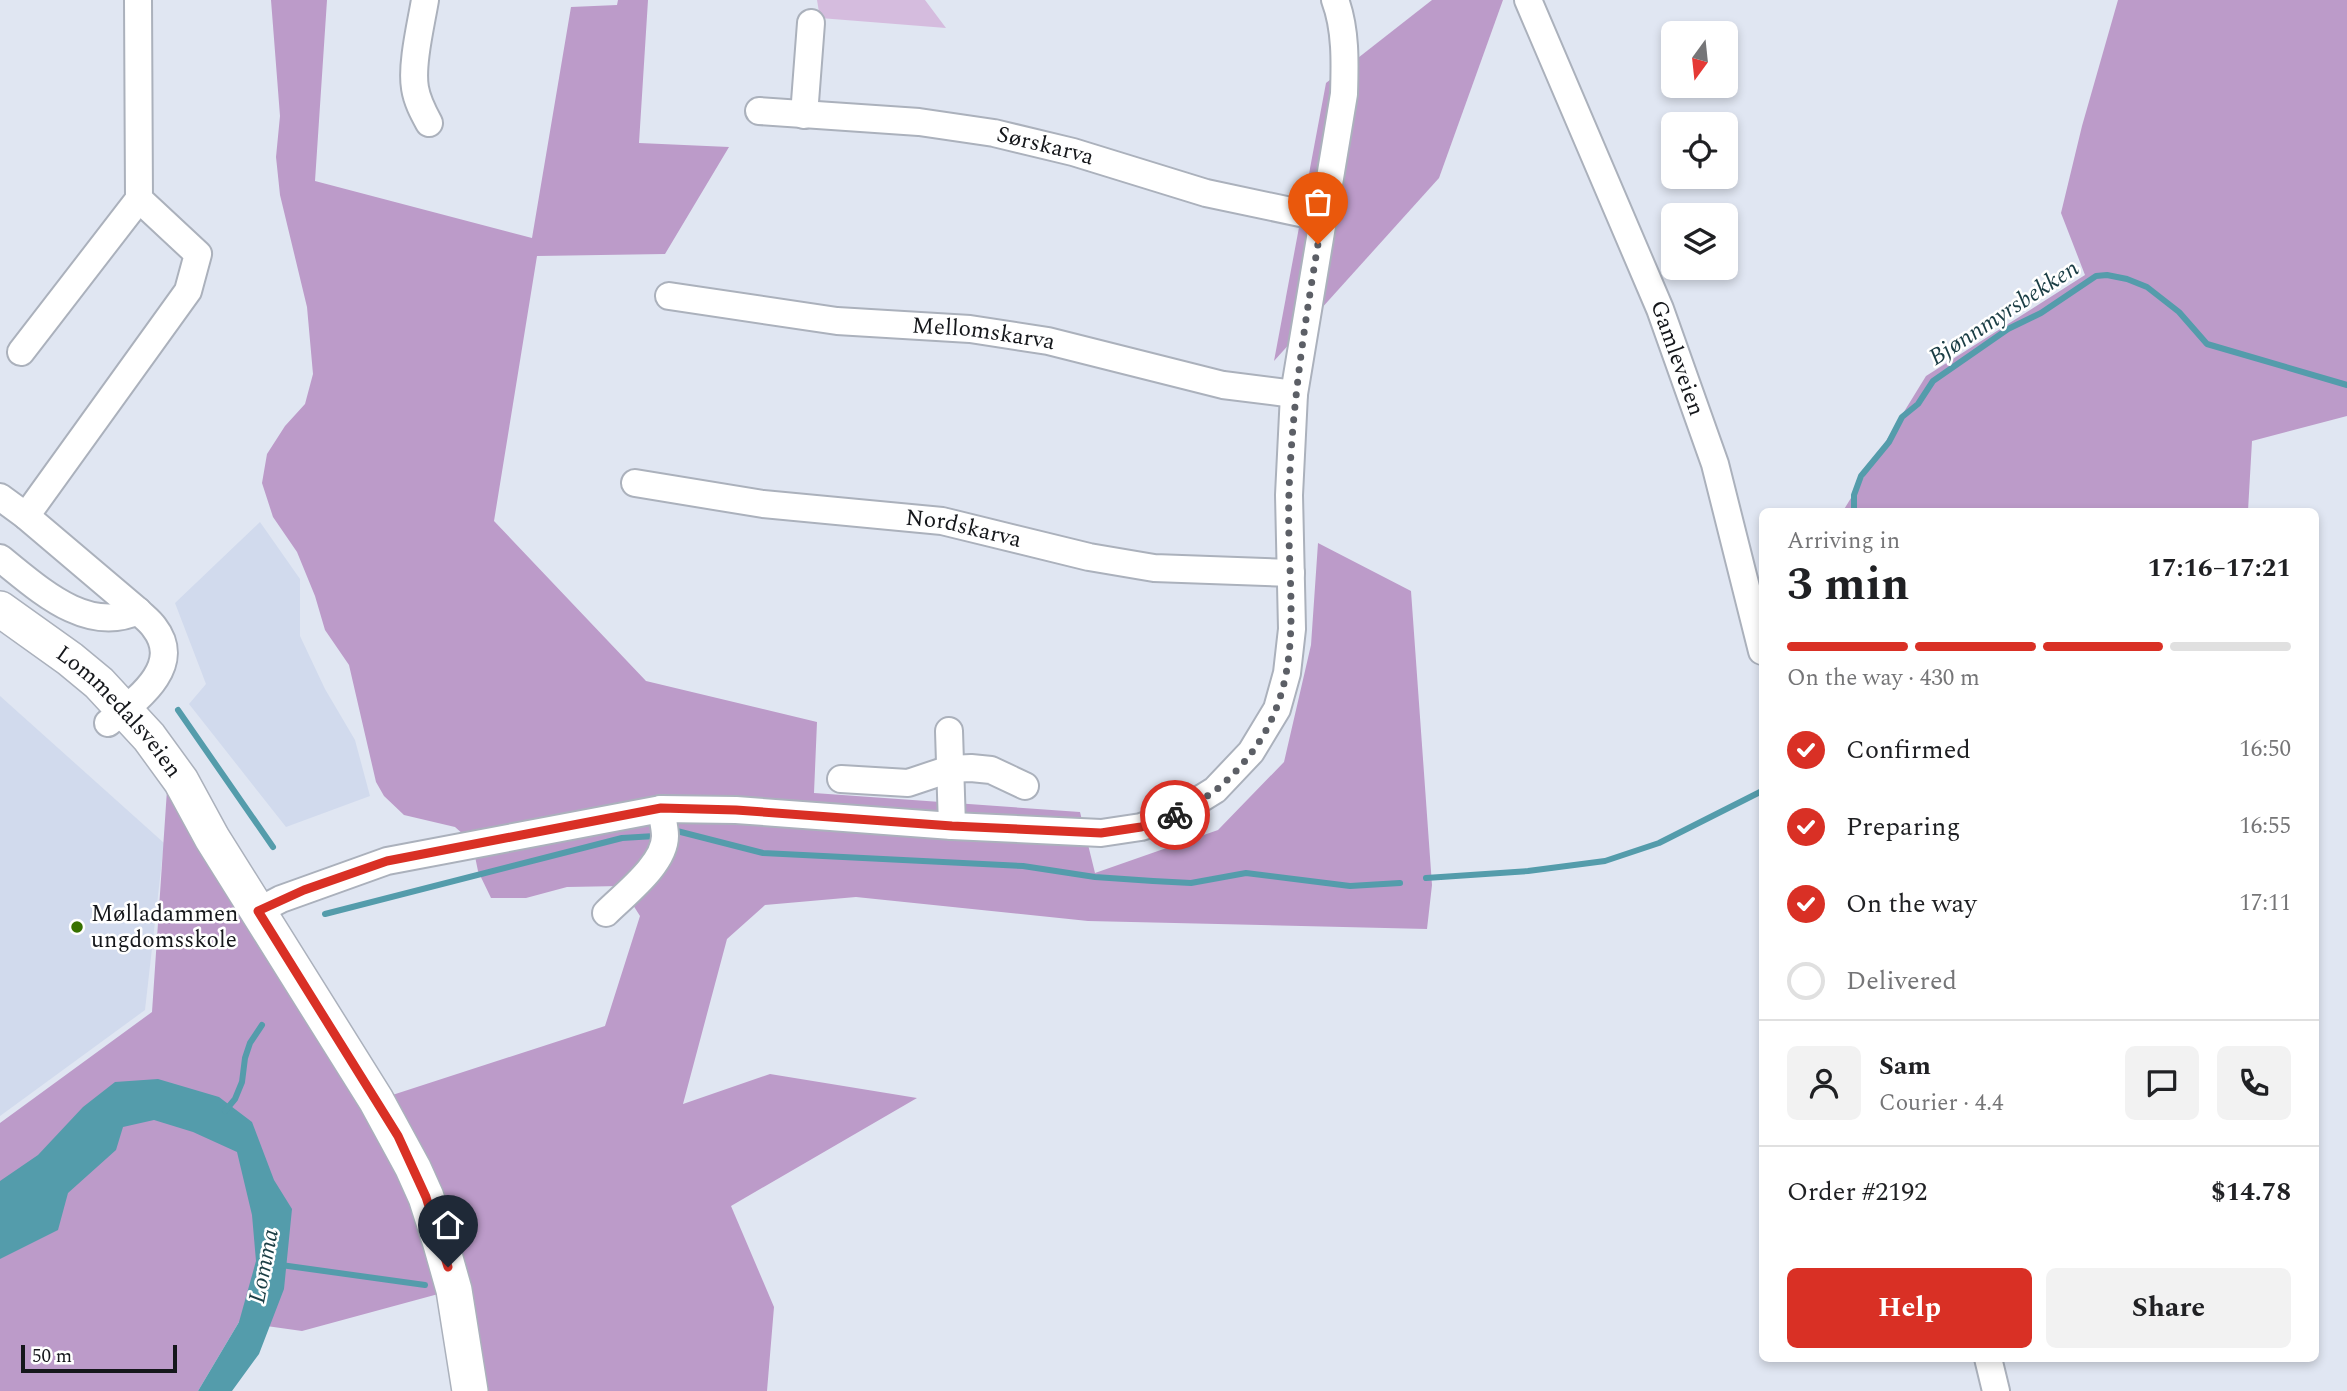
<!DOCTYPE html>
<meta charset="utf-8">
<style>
:root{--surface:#fff;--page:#f2f2f2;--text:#202124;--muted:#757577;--line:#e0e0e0;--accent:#d93025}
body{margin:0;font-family:Spectral,serif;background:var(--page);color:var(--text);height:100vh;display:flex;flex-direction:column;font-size:26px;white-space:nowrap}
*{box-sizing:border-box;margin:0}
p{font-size:23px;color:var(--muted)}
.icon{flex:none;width:38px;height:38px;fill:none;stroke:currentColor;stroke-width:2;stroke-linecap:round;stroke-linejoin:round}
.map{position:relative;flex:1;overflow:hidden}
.side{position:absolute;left:1759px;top:508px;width:560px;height:854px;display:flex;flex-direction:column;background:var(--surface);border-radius:10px;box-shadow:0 4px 10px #0003}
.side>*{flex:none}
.needle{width:46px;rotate:195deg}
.fabs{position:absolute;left:1661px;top:21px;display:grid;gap:14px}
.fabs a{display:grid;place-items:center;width:77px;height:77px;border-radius:10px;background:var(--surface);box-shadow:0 4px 10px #0003;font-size:35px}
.scale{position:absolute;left:21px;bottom:18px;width:156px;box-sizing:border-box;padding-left:7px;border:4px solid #15171b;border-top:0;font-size:19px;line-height:24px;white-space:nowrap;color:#15171b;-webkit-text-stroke:5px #fff;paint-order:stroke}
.pin{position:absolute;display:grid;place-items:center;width:60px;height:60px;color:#fff;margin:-72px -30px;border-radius:50% 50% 50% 0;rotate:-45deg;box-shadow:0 0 7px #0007}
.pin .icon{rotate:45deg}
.courier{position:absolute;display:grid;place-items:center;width:70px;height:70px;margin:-35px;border:5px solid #d93025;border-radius:50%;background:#fff;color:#222;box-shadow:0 2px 9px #0007}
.headline em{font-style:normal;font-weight:700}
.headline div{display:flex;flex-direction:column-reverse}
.headline{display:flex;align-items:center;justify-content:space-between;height:119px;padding:0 28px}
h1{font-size:46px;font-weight:700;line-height:52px}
.bar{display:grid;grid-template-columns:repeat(4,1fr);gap:10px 7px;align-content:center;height:84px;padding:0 28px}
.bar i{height:9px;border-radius:5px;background:var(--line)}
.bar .on{background:var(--accent)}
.bar p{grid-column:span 4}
.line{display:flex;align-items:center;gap:18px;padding:0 28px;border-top:2px solid var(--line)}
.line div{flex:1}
.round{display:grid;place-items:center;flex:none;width:74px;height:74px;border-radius:10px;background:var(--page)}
ol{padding:0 28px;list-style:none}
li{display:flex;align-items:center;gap:21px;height:77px}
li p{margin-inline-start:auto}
li .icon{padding:7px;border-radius:50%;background:var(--accent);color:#fff;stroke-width:4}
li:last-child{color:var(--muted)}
li i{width:38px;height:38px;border:4px solid var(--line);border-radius:50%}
.action{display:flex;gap:14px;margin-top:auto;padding:14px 28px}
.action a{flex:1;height:80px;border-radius:10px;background:var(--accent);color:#fff;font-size:28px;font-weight:700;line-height:80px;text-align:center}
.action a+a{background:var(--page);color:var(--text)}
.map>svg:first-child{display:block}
</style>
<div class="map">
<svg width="2347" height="1391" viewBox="0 0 2347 1391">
<rect width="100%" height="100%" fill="#e0e6f2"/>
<!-- built -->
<g fill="#d1daed">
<path d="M 260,522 L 300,579 L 300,636 L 325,689 L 355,740 L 370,796 L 286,827 L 189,704 L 206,684 L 175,603 Z"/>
<path d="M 0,696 L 164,843 L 145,1010 L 0,1116 Z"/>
</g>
<!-- green -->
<path fill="#d5bcde" d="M 817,0 L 925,0 L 946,28 L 820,18 Z"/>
<!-- forest -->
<g fill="#bc9bc9">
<path d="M 271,0 L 327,0 L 315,181 L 532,238 L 571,7 L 617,5 L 618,0 L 648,0 L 639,143 L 729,147 L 665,254 L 537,256 L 494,521 L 646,681 L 817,722 L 814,793 L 1080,812 L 1095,873 L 1218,830 L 1284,762 L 1311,645 L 1318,543 L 1411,591 L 1432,885 L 1427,929 L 1088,921 L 856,897 L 765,905 L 727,939 L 683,1104 L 770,1074 L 917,1098 L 731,1206 L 774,1307 L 767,1391 L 470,1391 L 453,1290 L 302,1331 L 239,1322 L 198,1391 L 0,1391 L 0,1123 L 152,1012 L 167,790 L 377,1100 L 605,1026 L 640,916 L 621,886 L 567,887 L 526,898 L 491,898 L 478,871 L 472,842 L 455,827 L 404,815 L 384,796 L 376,782 L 349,665 L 325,630 L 315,596 L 297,552 L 273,517 L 262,483 L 267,454 L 285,426 L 305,404 L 313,374 L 307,307 L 280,195 L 276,157 L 280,116 Z"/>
<path d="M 1432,0 L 1503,0 L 1439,178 L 1274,361 L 1326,83 Z"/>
<path d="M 2118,0 L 2347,0 L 2347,416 L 2252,441 L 2248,511 L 1843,511 L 1926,376 L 2085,275 L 2061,213 L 2082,126 Z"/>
</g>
<!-- water -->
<path fill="#549cab" d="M 158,1079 L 219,1097 L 252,1122 L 274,1180 L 292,1209 L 284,1289 L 259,1354 L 232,1391 L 198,1391 L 239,1322 L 256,1261 L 252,1215 L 237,1152 L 193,1132 L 154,1120 L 123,1127 L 116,1150 L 68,1193 L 58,1230 L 0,1259 L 0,1181 L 38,1155 L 83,1107 L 115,1082 Z"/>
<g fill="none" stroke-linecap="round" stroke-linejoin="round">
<!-- stream -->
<g stroke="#549cab" stroke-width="6">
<path d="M 1854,511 L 1854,495 L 1861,476 L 1889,442 L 1902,417 L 1918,404 L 1933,381 L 2008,329 L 2041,313 L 2096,276 L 2107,275 L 2127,279 L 2147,287 L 2179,312 L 2207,344 L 2347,385"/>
<path d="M 178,710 L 273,847"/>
<path d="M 673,830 L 763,853 L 1023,866 L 1095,877 L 1153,881 L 1191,883 L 1246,873 L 1350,886 L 1400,883"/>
<path d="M 1426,878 L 1528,871 L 1605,861 L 1659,843 L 1762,791"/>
<path d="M 325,914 L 622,838 L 655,836"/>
<path d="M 225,1111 L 235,1099 L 242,1082 L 245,1058 L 250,1043 L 262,1025"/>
<path d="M 281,1265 L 425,1285"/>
</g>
<!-- minor casing -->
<g stroke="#abb1bc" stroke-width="30">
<g id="minor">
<path d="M 425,0 C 421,24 411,65 415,88 C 417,101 423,112 429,123"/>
<path id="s1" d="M 1528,0 L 1660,309 L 1715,464 L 1762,651"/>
<path id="s2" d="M 759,111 L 919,122 L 994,133 L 1073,152 L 1206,193 L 1324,218"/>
<path d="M 804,115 L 811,23"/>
<path id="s3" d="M 669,296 L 837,321 L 970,329 L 1048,341 L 1223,385 L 1294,394"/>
<path d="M 21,352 L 139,199 L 138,0"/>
<path id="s4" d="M 635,483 L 763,504 L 942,521 L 1089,557 L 1154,568 L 1291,573"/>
<path d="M 0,497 L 26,516 L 138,611 C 143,616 150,621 154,627 C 185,667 135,701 108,723"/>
<path d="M 26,516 L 188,291 L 198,254 L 139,199"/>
<path d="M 0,558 C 38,588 86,635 138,611"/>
<path d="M 949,731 L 952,826"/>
<path d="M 841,779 L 908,783 L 950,769 L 971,768 L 991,770 L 1025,786"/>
<path d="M 258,911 L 281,899 L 387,861 L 661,809 L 736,810 L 952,826 L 1101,833 L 1141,827 L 1173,816 L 1215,790 L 1251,752 L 1277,709 L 1287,673 L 1292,629 L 1289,495 L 1294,394 L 1344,94 C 1345,63 1346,29 1335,0"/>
<path d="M 606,913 C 625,894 665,864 665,836 C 665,827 662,817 661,809"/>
<path d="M 1988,1358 L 1996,1391"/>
</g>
</g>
<!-- major casing -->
<g stroke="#abb1bc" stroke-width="38">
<g id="major">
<path id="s5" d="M 0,609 L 70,659 L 99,683 L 149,737 L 181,781 L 212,838 L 376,1100 L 413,1168 L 426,1197 L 441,1244 L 454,1290 L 470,1391"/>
</g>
</g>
<!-- minor -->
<use href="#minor" stroke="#fff" stroke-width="26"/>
<!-- major -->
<use href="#major" stroke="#fff" stroke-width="35"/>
</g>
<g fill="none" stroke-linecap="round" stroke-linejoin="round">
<!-- done -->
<path stroke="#5c5f66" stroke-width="7" stroke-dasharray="0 12.6" d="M 1175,815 C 1188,807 1204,799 1216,790 C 1318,703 1285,607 1289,492 C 1292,407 1304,328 1318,244"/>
<!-- route -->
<path stroke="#d93025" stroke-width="9" d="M 448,1267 L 426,1197 L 398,1136 L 258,911 L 304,890 L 387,861 L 661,808 L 736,810 L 952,826 L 1101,833 L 1141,827 L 1175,815"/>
</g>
<!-- markers -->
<circle fill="#377100" stroke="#fff" stroke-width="2.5" cx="77" cy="927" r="7"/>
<g text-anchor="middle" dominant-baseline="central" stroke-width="5" stroke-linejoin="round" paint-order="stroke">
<!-- street labels -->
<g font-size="23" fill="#15171b" stroke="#fff">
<text stroke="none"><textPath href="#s2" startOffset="289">Sørskarva</textPath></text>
<text stroke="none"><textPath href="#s3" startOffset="317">Mellomskarva</textPath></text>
<text stroke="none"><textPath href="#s1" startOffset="388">Gamleveien</textPath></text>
<text stroke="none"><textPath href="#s4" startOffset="332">Nordskarva</textPath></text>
<text stroke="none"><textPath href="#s5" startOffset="158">Lommedalsveien</textPath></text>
</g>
<!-- poi labels -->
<g font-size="23" fill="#15171b" stroke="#fff" text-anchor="start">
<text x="91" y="914">Mølladammen<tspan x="91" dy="26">ungdomsskole</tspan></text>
</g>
<!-- water labels -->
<g font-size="24" font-style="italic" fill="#1a3d44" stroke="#fff">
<text transform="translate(2004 313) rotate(-33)">Bjønnmyrsbekken</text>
<text transform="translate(264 1266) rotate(-79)">Lomma</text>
</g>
</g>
</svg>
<div class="fabs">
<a><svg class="needle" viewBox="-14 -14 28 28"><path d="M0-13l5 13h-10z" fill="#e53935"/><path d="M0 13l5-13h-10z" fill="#757577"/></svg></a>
<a><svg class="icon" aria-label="locate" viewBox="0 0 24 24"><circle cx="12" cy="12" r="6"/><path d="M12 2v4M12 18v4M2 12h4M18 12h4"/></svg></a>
<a><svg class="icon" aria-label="layers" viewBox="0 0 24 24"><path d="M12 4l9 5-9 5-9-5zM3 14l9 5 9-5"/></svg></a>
</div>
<div class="scale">50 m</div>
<div class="pin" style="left:1318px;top:244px;background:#ea580c"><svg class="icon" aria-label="bag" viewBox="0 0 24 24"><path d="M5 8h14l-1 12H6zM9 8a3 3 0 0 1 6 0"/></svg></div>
<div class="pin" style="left:448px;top:1267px;background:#1f2937"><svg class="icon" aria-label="home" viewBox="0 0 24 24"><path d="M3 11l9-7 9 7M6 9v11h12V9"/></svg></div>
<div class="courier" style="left:1175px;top:815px"><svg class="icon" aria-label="bike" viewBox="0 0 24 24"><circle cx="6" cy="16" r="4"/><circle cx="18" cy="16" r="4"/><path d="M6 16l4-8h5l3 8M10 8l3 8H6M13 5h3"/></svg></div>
<section class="side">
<div class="headline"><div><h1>3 min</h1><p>Arriving in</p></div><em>17:16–17:21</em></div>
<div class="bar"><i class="on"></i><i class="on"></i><i class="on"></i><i></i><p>On the way · 430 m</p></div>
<ol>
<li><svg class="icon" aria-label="check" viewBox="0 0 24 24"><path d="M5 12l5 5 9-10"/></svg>Confirmed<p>16:50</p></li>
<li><svg class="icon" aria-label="check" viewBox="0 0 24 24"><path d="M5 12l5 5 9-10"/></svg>Preparing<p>16:55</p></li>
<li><svg class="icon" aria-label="check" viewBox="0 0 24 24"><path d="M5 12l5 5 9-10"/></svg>On the way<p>17:11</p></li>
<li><i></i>Delivered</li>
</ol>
<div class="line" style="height:126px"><a class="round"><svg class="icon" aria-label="person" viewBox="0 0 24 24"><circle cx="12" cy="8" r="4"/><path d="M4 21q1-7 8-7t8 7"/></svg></a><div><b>Sam</b><p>Courier · 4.4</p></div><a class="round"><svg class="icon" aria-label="chat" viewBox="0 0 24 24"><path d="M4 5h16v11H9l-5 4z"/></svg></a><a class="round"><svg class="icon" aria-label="phone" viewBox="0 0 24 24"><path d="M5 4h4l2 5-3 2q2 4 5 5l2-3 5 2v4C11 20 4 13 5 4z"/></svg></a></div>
<div class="line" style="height:91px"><div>Order #2192</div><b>$14.78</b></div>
<div class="action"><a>Help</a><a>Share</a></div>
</section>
</div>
